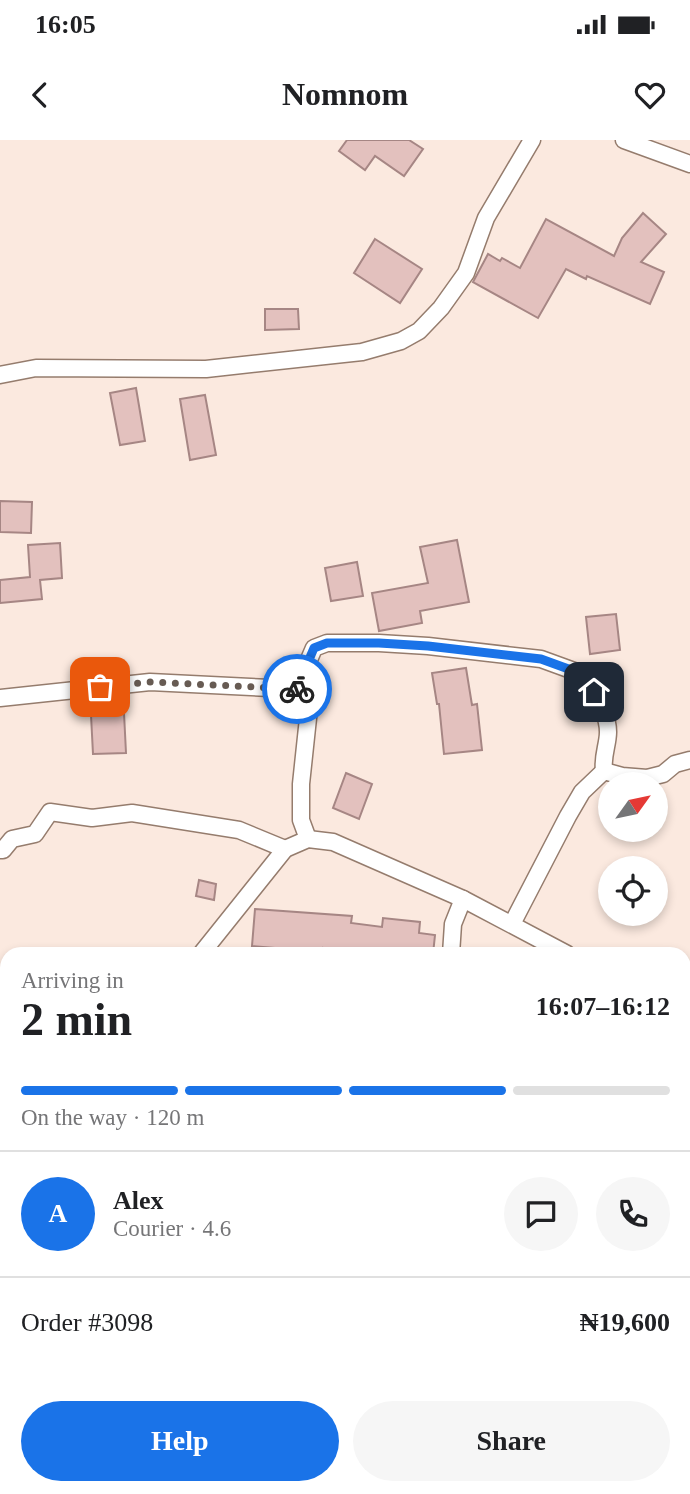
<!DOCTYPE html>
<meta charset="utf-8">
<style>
:root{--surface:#fff;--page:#f6f6f6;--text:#202124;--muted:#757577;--line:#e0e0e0;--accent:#1a73e8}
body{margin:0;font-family:Georgia,serif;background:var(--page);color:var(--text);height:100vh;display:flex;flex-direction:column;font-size:26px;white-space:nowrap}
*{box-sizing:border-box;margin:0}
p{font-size:23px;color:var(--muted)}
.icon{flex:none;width:38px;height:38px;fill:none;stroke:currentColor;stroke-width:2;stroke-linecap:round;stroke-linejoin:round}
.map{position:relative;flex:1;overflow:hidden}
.details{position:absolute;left:0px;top:807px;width:691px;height:548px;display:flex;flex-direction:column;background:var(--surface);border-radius:21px 21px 0 0;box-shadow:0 4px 10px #0003}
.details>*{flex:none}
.needle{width:46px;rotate:57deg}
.tools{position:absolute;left:598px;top:632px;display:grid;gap:14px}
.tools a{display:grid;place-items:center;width:70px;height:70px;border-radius:50%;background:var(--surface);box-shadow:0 4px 10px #0003;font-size:35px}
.pin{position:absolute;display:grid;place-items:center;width:60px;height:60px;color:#fff;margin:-30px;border-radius:14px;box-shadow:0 4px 10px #0006}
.courier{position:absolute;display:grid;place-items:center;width:70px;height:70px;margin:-35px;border:5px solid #1a73e8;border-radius:50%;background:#fff;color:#222;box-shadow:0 2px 9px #0007}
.overview em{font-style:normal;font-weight:700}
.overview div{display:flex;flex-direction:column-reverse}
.overview{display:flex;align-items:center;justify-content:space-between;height:119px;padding:0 21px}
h1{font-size:46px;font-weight:700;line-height:52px}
.bar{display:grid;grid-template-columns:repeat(4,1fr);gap:10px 7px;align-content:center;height:84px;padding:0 21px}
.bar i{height:9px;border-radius:5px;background:var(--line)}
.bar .on{background:var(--accent)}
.bar p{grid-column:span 4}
.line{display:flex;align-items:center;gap:18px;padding:0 21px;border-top:2px solid var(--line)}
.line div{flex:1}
.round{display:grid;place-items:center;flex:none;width:74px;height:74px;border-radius:37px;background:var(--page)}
.button{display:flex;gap:14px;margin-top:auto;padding:14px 21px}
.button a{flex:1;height:80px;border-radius:42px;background:var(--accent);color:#fff;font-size:28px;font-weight:700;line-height:80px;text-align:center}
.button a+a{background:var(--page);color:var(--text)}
.status{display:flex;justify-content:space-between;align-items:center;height:49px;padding:0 35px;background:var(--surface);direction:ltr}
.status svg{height:19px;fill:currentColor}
header{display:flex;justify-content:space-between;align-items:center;height:91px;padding:0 21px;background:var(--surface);font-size:32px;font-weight:700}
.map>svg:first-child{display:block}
</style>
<div class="status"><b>16:05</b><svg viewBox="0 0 49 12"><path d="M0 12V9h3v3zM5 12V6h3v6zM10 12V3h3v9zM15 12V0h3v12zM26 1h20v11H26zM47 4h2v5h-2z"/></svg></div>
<header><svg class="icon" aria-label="back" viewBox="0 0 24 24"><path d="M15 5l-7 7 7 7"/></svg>Nomnom<svg class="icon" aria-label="heart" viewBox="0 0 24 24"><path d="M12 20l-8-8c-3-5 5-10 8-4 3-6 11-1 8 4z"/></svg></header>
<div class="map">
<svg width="690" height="1354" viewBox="0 0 690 1354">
<rect width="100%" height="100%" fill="#fbe9df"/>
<!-- building -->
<g fill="#e3c1be" stroke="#a68684" stroke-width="2">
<path d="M 347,0 L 409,0 L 423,9 L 404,36 L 375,16 L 365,30 L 339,11 Z"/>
<path d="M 643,73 L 666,94 L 641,122 L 664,132 L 650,164 L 587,136 L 586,139 L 566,129 L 538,178 L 473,142 L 488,114 L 500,121 L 502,118 L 520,128 L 546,79 L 614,116 L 622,98 Z"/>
<path d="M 375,99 L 422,129 L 400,163 L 354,133 Z"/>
<path d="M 265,169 L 298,169 L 299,189 L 265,190 Z"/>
<path d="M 136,248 L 145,301 L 120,305 L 110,253 Z"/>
<path d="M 205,255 L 216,315 L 190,320 L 180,259 Z"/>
<path d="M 0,361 L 32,362 L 31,393 L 0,392 Z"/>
<path d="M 457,400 L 469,462 L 420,471 L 422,483 L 379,491 L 372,453 L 428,443 L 420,407 Z"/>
<path d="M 60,403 L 62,438 L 40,440 L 42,459 L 0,463 L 0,440 L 30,437 L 28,405 Z"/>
<path d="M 357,422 L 363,456 L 331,461 L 325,428 Z"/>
<path d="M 616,474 L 620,510 L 590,514 L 586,477 Z"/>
<path d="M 466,528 L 472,565 L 477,564 L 482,610 L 444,614 L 439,564 L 437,564 L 432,533 Z"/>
<path d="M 124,573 L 126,613 L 93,614 L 91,575 Z"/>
<path d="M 346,633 L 372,644 L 359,679 L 333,668 Z"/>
<path d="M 199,740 L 216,744 L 214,760 L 196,756 Z"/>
<path d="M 255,769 L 352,776 L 351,783 L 382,787 L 383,778 L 420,782 L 419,793 L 435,795 L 433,814 L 367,814 L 323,808 L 323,812 L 252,806 Z"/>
</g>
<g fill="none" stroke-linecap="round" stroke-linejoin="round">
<!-- street casing -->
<g stroke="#957c6d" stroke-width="19">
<g id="street">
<path d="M 624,0 L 690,24"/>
<path d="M 0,235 L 36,228 L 206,229 L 362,212 L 401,201 L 419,191 L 441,168 L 466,133 L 486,78 L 532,0"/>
<path d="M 0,558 L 150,542 L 311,550"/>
<path d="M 604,631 L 622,636 L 647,638 L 663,634 L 675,624 L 690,620"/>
<path d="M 308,699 L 301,680 L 301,644 L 311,550 L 308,522 L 314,508 L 327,503 L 379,503 L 428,506 L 541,519 L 585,535 C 594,553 608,572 608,592 C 608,605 602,616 604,631"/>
<path d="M 0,710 L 3,710 L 12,699 L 35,694 L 50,672 L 92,678 L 132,673 L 239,690 L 285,709"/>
<path d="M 512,784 L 568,676 L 582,652 L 604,631"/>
<path d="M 201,814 L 285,709 L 308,699 L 333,702 L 463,759 L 567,814"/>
<path d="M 451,814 L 453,784 L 463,759"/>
<path d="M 0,865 L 7,865"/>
<path d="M 684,879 L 690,882"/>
<path d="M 0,1109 L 7,1110"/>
<path d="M 684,1238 L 690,1240"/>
<path d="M 0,1292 L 7,1291"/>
<path d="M 96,1354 L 97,1348"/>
<path d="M 350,1354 L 352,1348"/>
</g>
</g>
<!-- street -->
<use href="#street" stroke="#fff" stroke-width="16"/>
</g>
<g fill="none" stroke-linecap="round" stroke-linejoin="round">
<!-- done -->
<path stroke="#675b53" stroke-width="7" stroke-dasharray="0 12.6" d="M 100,547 L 150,542 L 297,549"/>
<!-- route -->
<path stroke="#1a73e8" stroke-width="9" d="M 297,549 L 312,550 L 308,522 L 314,508 L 327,503 L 379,503 L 428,506 L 541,519 L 585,535 L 594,552"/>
</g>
</svg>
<div class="tools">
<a><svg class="needle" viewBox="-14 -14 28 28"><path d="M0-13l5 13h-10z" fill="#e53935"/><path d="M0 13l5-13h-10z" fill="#757577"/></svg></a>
<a><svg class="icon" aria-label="locate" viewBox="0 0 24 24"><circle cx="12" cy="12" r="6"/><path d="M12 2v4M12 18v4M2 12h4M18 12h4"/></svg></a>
</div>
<div class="pin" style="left:100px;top:547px;background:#ea580c"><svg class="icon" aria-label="bag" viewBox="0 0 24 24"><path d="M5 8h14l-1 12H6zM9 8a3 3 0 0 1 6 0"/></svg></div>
<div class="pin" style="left:594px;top:552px;background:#1f2937"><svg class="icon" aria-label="home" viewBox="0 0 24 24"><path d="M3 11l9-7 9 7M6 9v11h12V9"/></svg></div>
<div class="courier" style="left:297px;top:549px"><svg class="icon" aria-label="bike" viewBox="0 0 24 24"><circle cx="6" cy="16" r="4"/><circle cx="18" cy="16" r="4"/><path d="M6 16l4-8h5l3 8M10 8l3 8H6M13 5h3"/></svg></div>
<section class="details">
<div class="overview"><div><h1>2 min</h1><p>Arriving in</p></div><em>16:07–16:12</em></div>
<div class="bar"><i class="on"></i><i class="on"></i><i class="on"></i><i></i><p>On the way · 120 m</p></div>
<div class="line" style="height:126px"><b class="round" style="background:var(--accent);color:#fff">A</b><div><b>Alex</b><p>Courier · 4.6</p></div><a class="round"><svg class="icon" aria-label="chat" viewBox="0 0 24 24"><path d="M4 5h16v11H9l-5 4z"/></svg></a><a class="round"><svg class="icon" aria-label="phone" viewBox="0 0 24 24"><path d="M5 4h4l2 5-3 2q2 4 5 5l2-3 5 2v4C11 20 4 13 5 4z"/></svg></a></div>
<div class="line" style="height:91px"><div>Order #3098</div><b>₦19,600</b></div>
<div class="button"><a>Help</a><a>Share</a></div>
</section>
</div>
